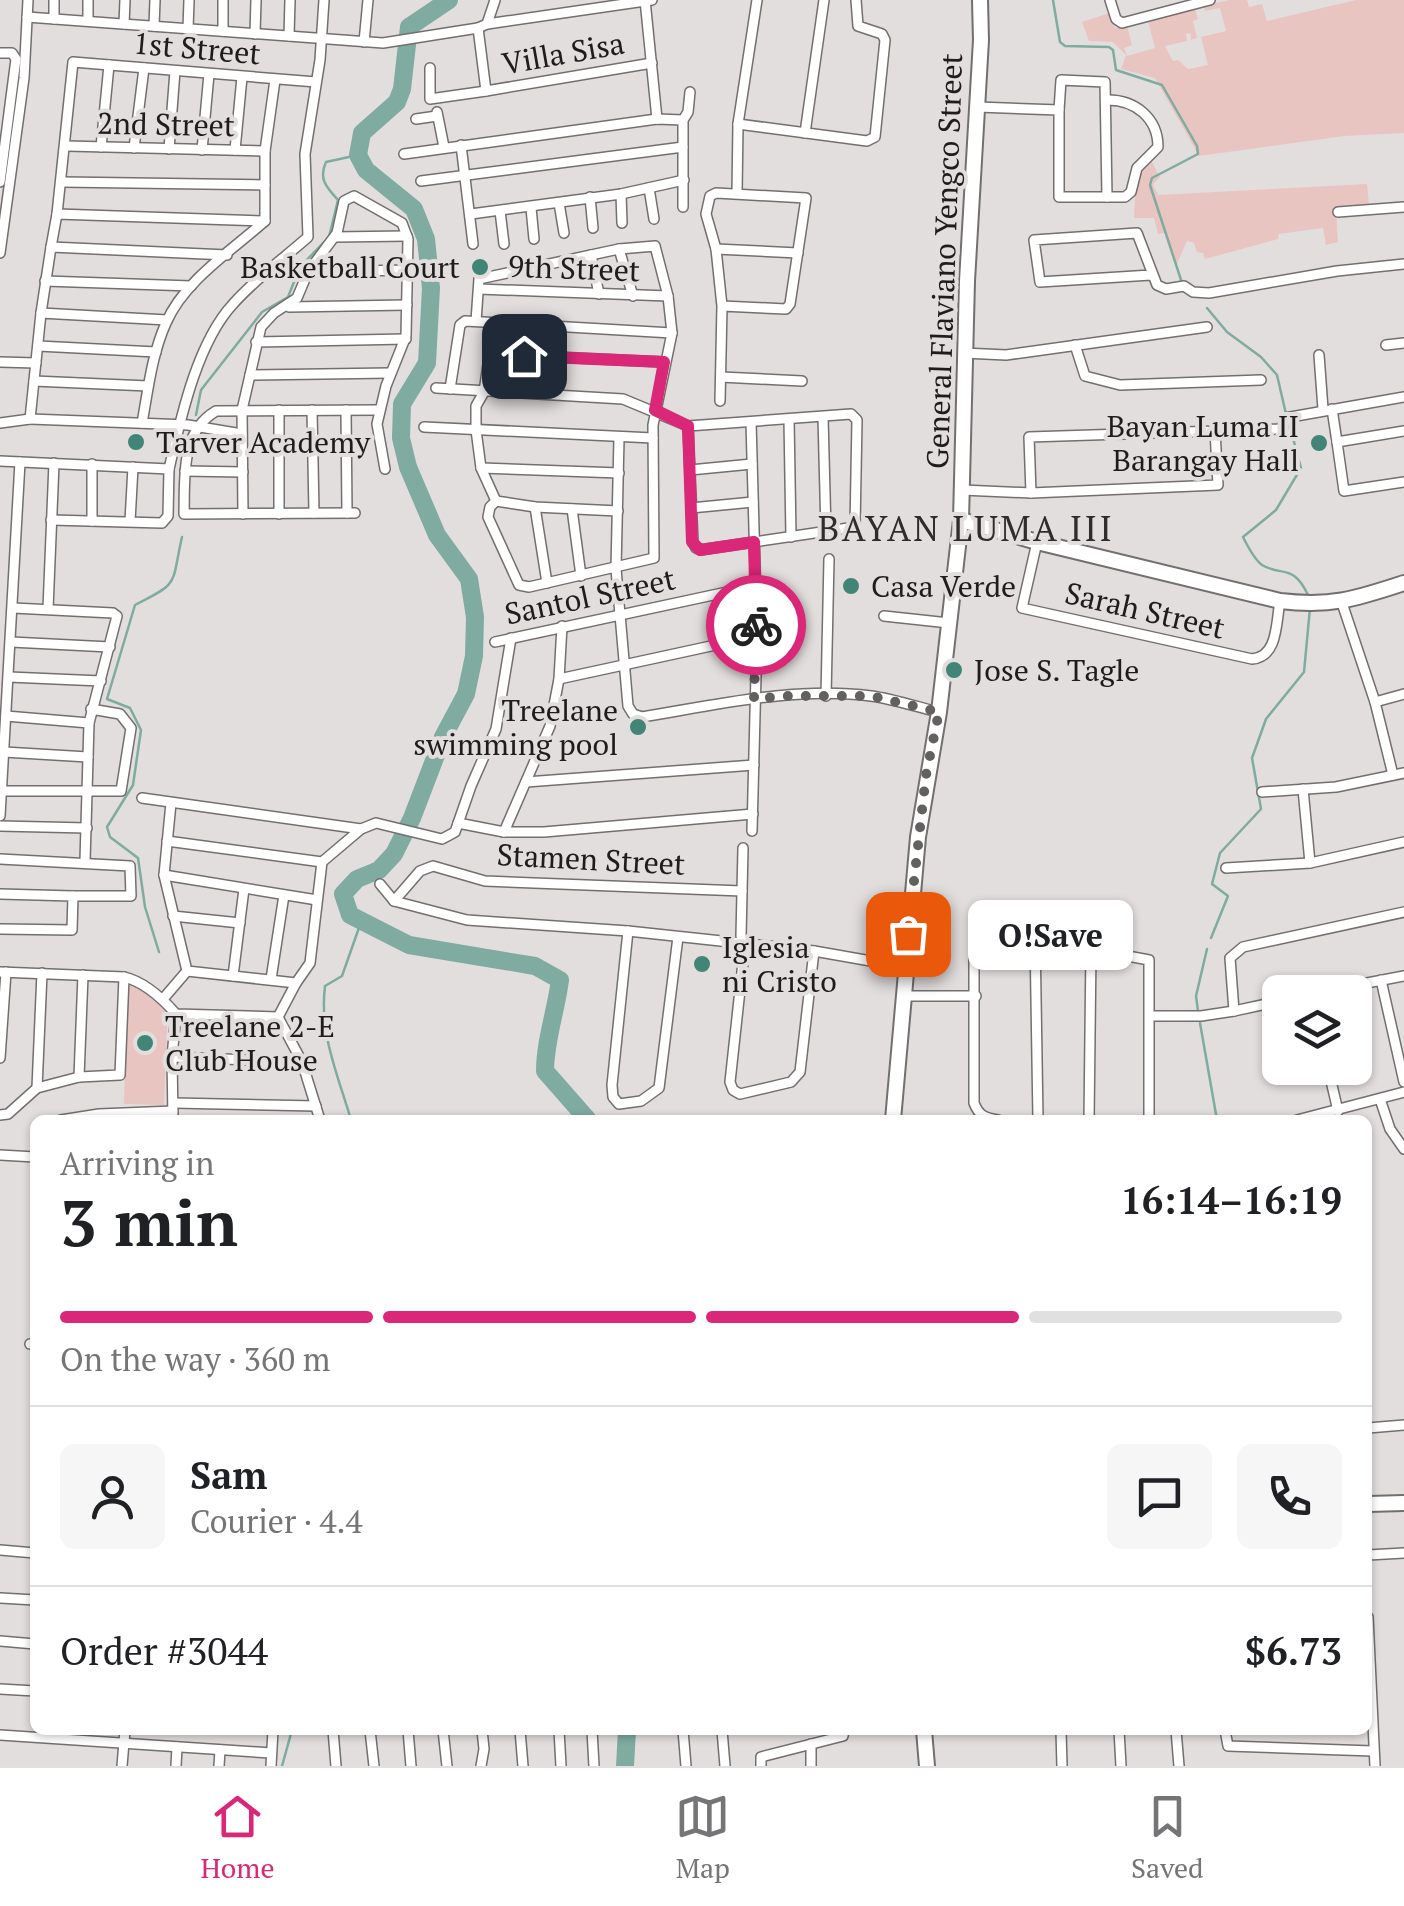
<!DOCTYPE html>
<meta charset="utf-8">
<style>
:root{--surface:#fff;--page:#f6f6f6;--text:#202124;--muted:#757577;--line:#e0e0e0;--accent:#db2777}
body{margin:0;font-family:"PT Serif",serif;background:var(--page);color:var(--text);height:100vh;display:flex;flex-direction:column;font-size:38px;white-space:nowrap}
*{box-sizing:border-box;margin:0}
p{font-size:32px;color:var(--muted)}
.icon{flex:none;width:55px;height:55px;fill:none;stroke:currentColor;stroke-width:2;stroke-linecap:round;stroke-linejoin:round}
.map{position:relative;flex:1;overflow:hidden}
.side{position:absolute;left:30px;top:1115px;width:1342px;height:620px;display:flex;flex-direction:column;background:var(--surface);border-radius:15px;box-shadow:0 2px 8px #0004}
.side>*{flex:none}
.fabs{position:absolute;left:1262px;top:975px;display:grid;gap:20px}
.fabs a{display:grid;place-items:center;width:110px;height:110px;border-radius:15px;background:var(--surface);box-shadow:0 2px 8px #0004;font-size:50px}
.pin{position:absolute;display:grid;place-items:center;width:85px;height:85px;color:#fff;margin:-42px;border-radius:20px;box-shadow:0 5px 15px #0006}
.courier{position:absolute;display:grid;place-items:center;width:100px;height:100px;margin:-50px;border:8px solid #db2777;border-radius:50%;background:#fff;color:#222;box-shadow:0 2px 12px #0007}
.bubble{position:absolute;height:70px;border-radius:15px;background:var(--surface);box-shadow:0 2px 8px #0004;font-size:32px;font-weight:700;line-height:70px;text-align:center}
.summary em{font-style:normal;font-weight:700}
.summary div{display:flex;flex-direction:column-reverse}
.summary{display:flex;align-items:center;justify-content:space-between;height:170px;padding:0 30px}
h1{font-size:65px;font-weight:700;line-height:75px}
.bar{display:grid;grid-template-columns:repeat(4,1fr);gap:15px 10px;align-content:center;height:120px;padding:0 30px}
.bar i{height:12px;border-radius:8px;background:var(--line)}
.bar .active{background:var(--accent)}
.bar p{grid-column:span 4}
.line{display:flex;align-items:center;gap:25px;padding:0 30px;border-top:2px solid var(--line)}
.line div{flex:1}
.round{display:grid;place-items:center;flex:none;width:105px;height:105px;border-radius:15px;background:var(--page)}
.tab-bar{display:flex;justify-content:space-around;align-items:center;height:140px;border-top:2px solid var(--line);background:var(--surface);font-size:28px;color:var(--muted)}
.tab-bar a{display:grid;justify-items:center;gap:5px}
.tab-bar .active{color:var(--accent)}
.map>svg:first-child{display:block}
</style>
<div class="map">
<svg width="1404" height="1766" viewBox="0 0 1404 1766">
<rect width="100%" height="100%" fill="#e3dede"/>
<!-- green -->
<g fill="#e9c5c1">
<path d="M 1229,0 L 1247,0 L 1249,7 L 1262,4 L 1267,21 L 1356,0 L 1404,0 L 1404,133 L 1345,136 L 1199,156 L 1155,78 L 1121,69 L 1126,55 L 1113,42 L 1089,41 L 1082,22 L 1109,13 L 1115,28 L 1127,26 L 1132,45 L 1124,48 L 1127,56 L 1155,48 L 1148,21 L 1195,9 L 1198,19 L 1193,21 L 1197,38 L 1191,40 L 1190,33 L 1186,34 L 1187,41 L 1165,46 L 1173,61 L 1178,60 L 1188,69 L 1208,65 L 1201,37 L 1226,31 L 1220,8 L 1205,11 L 1204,6 Z"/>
<path d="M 1150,158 L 1160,177 L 1153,184 L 1158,195 L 1367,184 L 1369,205 L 1336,208 L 1338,242 L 1326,245 L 1323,228 L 1279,234 L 1278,239 L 1205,259 L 1203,253 L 1197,252 L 1194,243 L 1187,241 L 1176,266 L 1165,233 L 1158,234 L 1154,218 L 1134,218 L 1136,176 Z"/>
<path d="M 133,983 L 168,1006 L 164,1105 L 124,1104 L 127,986 Z"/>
</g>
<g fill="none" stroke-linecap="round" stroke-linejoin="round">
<!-- stream -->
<g stroke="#7faba0" stroke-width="2.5">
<path d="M 1053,0 L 1060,42 L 1065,46 L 1109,47 L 1113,50 L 1116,70 L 1162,85 L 1197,146 L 1198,154 L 1152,178 L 1150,185 L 1182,283"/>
<path d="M 1207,308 L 1227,332 L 1261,357 L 1277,375 L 1286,414"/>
<path d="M 196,415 L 201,390 L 262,312 L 288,297 L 300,267 L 329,237 L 338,200 C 327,188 318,179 326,162 L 358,155"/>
<path d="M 1289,423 L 1301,468 L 1276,510 L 1243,537 C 1247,545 1255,560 1262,565 C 1282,577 1293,563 1308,595"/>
<path d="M 180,449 L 190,432"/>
<path d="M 1211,938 L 1228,896 L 1212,884 L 1220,853 L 1261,809 L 1252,758 L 1266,719 L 1304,672 L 1310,608"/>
<path d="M 159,952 L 145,907 L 138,858 L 110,837 L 107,827 L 133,785 L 141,730 L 130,708 L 107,699 L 135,605 C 181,582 171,585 182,537"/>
<path d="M 1198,1011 L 1196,996 L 1207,949"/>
<path d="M 1200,1023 L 1217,1120"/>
<path d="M 351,1120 C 338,1075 319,1034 325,986 L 342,976 L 361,922"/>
<path d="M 282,1766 L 292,1730"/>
</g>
<!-- river -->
<g stroke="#7faba0" stroke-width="18">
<path d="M 449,0 L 409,27 L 402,89 L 397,102 L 362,133 L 358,155 L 366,170 L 414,209 L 426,239 L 431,288 L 427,363 L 402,404 L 401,438 L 408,467 L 437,535 L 469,579 L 475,617 L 474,656 L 466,694 L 443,737 L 412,818 L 394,854 L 379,870 L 357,879 L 343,894 L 350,915 L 409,945 L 535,966 L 560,980 C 556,1011 545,1041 545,1071 L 588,1120"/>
<path d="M 625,1766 L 627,1730"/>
</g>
<!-- street casing -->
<g stroke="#736f6e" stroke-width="12">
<g id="street">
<path d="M 645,0 L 657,119"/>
<path d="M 1110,0 L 1116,19 L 1122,23 L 1210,0"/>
<path d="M 27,17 L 383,43 L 478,28 L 487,24 L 652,0"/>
<path d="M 54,19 L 54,0"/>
<path d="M 88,21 L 88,0"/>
<path d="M 124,24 L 125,0"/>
<path d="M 487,24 L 495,0"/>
<path d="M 154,26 L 155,0"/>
<path d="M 478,28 L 486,91 L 652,63"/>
<path d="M 188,29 L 189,0"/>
<path d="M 223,31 L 223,0"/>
<path d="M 255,34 L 256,0"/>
<path d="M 289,36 L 290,0"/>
<path d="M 364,42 L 368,0"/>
<path d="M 0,53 L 12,53 L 16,59 L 0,182"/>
<path d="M 430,68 L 430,99 L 486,91"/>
<path d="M 978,107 L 1059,110 L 1059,197 L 1125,197 L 1131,192 L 1137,168 L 1158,147 C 1158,118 1135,100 1108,100"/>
<path d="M 1059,110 L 1061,80 L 1105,82 L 1107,197"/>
<path d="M 437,112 L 444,147"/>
<path d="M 416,119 L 437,116"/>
<path d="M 738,124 L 867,141 L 875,137 L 885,40 L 882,34 L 858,26 L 856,0"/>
<path d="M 805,133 L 824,0"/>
<path d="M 461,145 L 473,244"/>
<path d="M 67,146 L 265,151"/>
<path d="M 101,147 L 109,65"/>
<path d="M 134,148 L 144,68"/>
<path d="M 169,149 L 175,71"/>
<path d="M 202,150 L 209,74"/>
<path d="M 235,150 L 242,77"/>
<path d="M 404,154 L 657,119 L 683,120"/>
<path d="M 421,181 L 683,147"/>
<path d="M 62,182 L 265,185"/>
<path d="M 649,188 L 654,219"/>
<path d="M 737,193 L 738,124 L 757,0"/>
<path d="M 621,194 L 622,223"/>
<path d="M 590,197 L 593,228"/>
<path d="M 559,203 L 564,233"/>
<path d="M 683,207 L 683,120 L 688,112 L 690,92"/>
<path d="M 531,208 L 534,239"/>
<path d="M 500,211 L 504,244"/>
<path d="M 1338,212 L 1404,207"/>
<path d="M 57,214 L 73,62 L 316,82"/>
<path d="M 471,214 L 621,194 L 684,180"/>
<path d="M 335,237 L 407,236"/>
<path d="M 51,247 L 57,214 L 265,221"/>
<path d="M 619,249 L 633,296"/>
<path d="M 716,249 L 798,253"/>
<path d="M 0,253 L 24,78 L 28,0"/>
<path d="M 591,255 L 599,294"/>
<path d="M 308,272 L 407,270"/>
<path d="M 1151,275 L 1040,282 L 1034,240 L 1137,233 L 1157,285 L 1166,289 L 1184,286 L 1193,292 L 1209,293 L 1337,271 L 1404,264"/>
<path d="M 45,281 L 191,286"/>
<path d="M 479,289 L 668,296"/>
<path d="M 289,307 L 407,305"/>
<path d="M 41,313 L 51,247 L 227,255"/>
<path d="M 167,320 L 41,313 L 30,419 L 188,425 L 242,434"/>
<path d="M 476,321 L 479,279 L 619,249 L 655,246 L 668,296 L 672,333 L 653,425 L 654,558 L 529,587 L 519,585 L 488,517 L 490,507 L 496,501"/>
<path d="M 494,323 L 484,392 L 476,406 L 476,430 L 481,468 L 496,501 L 535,507 L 618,511"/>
<path d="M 256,342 L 406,339"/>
<path d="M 1075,345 L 1085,376 L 1120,385 L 1261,380"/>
<path d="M 1386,345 L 1404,343"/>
<path d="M 38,346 L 156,352"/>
<path d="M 964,353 L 1006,355 L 1207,327"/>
<path d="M 490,354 L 664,362"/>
<path d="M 1319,355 L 1323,409"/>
<path d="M 0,362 L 36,363"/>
<path d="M 250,375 L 390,373"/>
<path d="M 721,377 L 802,381"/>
<path d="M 34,381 L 148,386"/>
<path d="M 436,388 L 623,399 L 688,426 L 851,414 L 857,420 L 855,527 L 700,550 L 696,548 L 693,542 L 688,426"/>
<path d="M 450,389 L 460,325 L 465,321 L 672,333"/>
<path d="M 720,401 L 722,306 L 716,249 L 706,214 L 710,196 L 716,193 L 806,198 L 790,304 L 786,309 L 722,306"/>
<path d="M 1332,409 L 1337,442"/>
<path d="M 279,410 L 279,514"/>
<path d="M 312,410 L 314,513"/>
<path d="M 346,410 L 347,513"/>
<path d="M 823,417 L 826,532"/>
<path d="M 789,419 L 791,537"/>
<path d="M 751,422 L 757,636 L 752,831"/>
<path d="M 0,423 L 30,419"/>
<path d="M 142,423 C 148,390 152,354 166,323 C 184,281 231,251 265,221 L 265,151 L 275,80"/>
<path d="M 424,427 L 653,438"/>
<path d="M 1404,431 L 1337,442 L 1344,491 L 1404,482"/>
<path d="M 619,438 L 616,569 L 628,706 L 633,714 L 642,717 C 716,705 796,686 871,696 C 894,699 917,707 939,712"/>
<path d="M 0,461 L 169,469 C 181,417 197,343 233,304 C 255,279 283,259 308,237 L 305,154 L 320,60 L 324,0"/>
<path d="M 481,468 L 619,473"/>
<path d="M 690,470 L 752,464"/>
<path d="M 185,471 L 243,472"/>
<path d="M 962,490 L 1031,493 L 1218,485 L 1215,431"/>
<path d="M 1031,493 L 1029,437 L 1279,429 L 1284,425 L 1285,418 L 1404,397"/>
<path d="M 535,507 L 547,583"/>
<path d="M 691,508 L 753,502"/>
<path d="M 572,509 L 581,576"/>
<path d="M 355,513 L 184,514 C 185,478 180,432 216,411 L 378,410"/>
<path d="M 243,514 L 242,410 L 261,327 L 274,313 L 297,298 L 308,272 L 337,233 L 344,201 L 354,196 L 402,223 L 408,239 L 406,336 L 386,386 L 377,424 L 385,469"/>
<path d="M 51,520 L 162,523 L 168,516 L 169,469"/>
<path d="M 92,521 L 92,464"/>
<path d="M 130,521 L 133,467"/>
<path d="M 1037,542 L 1022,608 L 1252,659 C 1278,657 1276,623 1280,601"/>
<path d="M 1342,603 L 1375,702 L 1393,775"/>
<path d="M 13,608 L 113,613 L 117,616 L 89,723 L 85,861"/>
<path d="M 48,609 L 54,463"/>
<path d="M 884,616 L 949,623"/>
<path d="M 11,642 L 110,647"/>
<path d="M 495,642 L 755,586"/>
<path d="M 9,677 L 101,681"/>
<path d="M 559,679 L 757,636"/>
<path d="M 826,696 L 829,559"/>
<path d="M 1375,702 L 1404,694"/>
<path d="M 6,716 L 89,723"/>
<path d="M 4,752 L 88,757"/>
<path d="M 526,782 L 754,765"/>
<path d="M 1303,789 L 1310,863"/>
<path d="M 0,791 L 121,791 L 131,728 L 120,714 L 91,709"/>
<path d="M 1262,792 L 1336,787 L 1404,773"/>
<path d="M 142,798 L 361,829"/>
<path d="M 171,803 L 164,875 L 187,971 L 296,983 L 310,963 L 322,862 L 361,829 L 376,823 L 442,839 L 455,832 L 471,786 L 496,729 L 511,638"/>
<path d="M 0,816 L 20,462"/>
<path d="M 458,823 L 504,832 L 544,832 L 753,814"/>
<path d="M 0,826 L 87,828"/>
<path d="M 504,832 L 550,726 L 559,679 L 562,626"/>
<path d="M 167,841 L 322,862"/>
<path d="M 743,848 L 741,936 L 745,944 L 730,1082 L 733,1090 L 740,1094 L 791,1082 L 800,1072 L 814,951"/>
<path d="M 0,859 L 130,866 L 131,896 L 73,896"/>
<path d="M 1226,868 L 1310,863 L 1404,842"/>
<path d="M 164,875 L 317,900"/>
<path d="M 380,884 L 394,901 L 467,920 L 628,931 L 814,951 L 905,967"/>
<path d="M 0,894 L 73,896 L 72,930 L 0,929"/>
<path d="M 394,901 L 420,871 L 433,866 L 485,881 L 742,891"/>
<path d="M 173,916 L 240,923"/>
<path d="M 628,931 L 612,1085 L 613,1097 L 619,1104 L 641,1101 L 659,1088 L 678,937"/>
<path d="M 1035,937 L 1038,1120"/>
<path d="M 0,972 L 124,977 C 145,982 162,998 176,1014 L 278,1017"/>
<path d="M 233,976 L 244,889"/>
<path d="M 271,979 L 284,895"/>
<path d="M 1381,980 L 1404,1082"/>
<path d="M 296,983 L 278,1017 L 302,1062 L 320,1120"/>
<path d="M 1320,992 L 1404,976"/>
<path d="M 905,996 L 976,996"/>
<path d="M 163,999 L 187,971"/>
<path d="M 1280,1001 L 1234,1011 L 1230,958 L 1243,947 L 1404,912"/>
<path d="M 1150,1016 L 1201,1016 L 1234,1011"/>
<path d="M 172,1057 L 302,1062"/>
<path d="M 0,1058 L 6,972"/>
<path d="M 1328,1068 L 1338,1111"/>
<path d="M 79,1077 L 83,975"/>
<path d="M 37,1088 L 42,973"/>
<path d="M 1380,1099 L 1390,1129 L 1404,1149"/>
<path d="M 174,1103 L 316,1106"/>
<path d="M 0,1115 L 8,1114 L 37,1088 L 79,1077 L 120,1075 L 124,977"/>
<path d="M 61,1120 L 99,1114 L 173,1111"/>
<path d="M 173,1120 L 172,1057 L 176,1014"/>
<path d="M 998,1120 C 985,1118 979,1116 974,1103 L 974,937 L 984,929 L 1149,960 L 1149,1120"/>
<path d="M 1089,1120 L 1091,949"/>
<path d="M 1297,1120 L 1404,1092"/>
<path d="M 0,1155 L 35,1157"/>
<path d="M 30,1344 L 35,1344"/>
<path d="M 1368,1428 L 1404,1425"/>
<path d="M 0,1550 L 35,1553"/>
<path d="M 1368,1555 L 1404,1553"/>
<path d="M 0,1598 L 35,1600"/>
<path d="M 1368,1617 L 1375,1766"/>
<path d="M 0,1641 L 35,1644"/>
<path d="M 0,1689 L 35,1691"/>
<path d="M 333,1730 L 336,1766"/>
<path d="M 370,1730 L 374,1766"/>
<path d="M 408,1730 L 411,1766"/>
<path d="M 443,1730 L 447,1766"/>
<path d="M 520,1730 L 523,1766"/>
<path d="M 559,1730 L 561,1766"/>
<path d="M 592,1730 L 594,1766"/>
<path d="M 683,1730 L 686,1766"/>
<path d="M 722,1730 L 725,1766"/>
<path d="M 1061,1730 L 1062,1766"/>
<path d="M 1119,1730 L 1121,1766"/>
<path d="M 1176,1730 L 1179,1766"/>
<path d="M 1225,1730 L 1228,1746 L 1373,1751"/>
<path d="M 0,1735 L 271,1753"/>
<path d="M 811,1744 L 811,1766"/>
<path d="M 122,1766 L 125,1730"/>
<path d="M 176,1766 L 177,1747"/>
<path d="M 219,1766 L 220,1750"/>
<path d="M 271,1766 L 273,1730"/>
<path d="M 481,1766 L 484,1749 L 482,1730"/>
<path d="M 761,1766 L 761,1757 L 843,1736 L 844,1730"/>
</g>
</g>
<!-- secondary casing -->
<g stroke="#736f6e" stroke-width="18">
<g id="secondary">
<path d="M 961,520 L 1037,542 L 1280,601 C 1332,607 1355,599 1404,583"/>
<path d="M 893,1120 L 918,837 L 939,712 L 961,520 L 967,281 L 981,40 L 980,0"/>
<path d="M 1368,1504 L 1404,1503"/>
<path d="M 924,1730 L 927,1766"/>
</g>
</g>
<!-- street -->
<use href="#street" stroke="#fff" stroke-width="9"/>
<!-- secondary -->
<use href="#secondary" stroke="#fff" stroke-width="14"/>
</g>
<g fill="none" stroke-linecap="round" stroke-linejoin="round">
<!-- done -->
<path stroke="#636060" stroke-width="10" stroke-dasharray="0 18" d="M 756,625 L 754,699 L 788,696 L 871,696 L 939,712 L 926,775 L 908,934"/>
<!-- route -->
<path stroke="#db2777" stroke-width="12" d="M 524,356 L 664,362 L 655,410 L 688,426 L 692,542 L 700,550 L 754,542 L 756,625"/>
</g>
<!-- markers -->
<g fill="#428476" stroke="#e3dede" stroke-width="4">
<circle cx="480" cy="267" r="10"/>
<circle cx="136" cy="442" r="10"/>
<circle cx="1319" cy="443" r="10"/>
<circle cx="851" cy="586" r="10"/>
<circle cx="954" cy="670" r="10"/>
<circle cx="638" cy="727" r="10"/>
<circle cx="702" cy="964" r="10"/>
<circle cx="145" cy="1043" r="10"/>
</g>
<g text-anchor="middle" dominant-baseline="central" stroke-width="8" stroke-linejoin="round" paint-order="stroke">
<!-- street labels -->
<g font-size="30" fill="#1e1c1c" stroke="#e3dede">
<text transform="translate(197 48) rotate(5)">1st Street</text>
<text transform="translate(563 53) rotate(-10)">Villa Sisa</text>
<text transform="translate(166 124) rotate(1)">2nd Street</text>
<text transform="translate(944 261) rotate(-88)">General Flaviano Yengco Street</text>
<text transform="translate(574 268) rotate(2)">9th Street</text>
<text transform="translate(590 596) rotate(-12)">Santol Street</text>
<text transform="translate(1145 610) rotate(13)">Sarah Street</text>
<text transform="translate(591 859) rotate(3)">Stamen Street</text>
</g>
<!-- poi labels -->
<g font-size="30" fill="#1e1c1c" stroke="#e3dede" text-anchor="start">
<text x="460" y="267" text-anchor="end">Basketball Court</text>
<text x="1299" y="426" text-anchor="end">Bayan Luma II<tspan x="1299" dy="34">Barangay Hall</tspan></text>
<text x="156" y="442">Tarver Academy</text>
<text x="871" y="586">Casa Verde</text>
<text x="974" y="670">Jose S. Tagle</text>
<text x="618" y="710" text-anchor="end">Treelane<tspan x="618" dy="34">swimming pool</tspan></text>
<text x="722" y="947">Iglesia<tspan x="722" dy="34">ni Cristo</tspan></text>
<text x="165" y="1026">Treelane 2-E<tspan x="165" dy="34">Club House</tspan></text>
</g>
<!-- quarter labels -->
<g font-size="35" letter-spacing="2.5" fill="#2f2c2b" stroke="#e3dede">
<text x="966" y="528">BAYAN LUMA III</text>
</g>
</g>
</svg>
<div class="fabs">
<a><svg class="icon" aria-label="layers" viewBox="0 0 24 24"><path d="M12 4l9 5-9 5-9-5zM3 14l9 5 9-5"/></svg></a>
</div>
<div class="pin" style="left:908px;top:934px;background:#ea580c"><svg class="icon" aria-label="bag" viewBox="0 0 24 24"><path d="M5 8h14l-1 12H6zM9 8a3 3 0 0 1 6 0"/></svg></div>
<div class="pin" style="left:524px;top:356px;background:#1f2937"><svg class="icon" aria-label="home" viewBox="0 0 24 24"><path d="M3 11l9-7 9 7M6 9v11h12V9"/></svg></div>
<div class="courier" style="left:756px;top:625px"><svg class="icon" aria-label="bike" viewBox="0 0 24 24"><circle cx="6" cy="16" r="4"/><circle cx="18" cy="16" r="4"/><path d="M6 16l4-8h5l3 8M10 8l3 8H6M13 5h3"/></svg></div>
<div class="bubble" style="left:968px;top:900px;width:165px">O!Save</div>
<section class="side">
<div class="summary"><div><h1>3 min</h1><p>Arriving in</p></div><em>16:14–16:19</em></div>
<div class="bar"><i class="active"></i><i class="active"></i><i class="active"></i><i></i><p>On the way · 360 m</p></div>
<div class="line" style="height:180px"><a class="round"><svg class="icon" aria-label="person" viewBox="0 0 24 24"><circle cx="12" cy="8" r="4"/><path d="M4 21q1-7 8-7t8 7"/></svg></a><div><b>Sam</b><p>Courier · 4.4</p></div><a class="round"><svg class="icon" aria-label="chat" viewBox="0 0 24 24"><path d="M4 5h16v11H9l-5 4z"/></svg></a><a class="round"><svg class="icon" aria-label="phone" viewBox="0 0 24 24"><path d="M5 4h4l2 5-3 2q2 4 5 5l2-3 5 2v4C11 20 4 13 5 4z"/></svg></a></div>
<div class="line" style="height:130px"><div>Order #3044</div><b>$6.73</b></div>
</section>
</div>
<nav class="tab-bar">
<a class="active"><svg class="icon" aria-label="home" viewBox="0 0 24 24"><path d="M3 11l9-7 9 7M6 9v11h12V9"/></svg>Home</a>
<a><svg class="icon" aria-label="map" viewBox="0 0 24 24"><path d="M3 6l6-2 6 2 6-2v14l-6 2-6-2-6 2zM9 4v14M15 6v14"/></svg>Map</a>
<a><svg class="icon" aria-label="saved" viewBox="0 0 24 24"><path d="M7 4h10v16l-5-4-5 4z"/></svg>Saved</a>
</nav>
